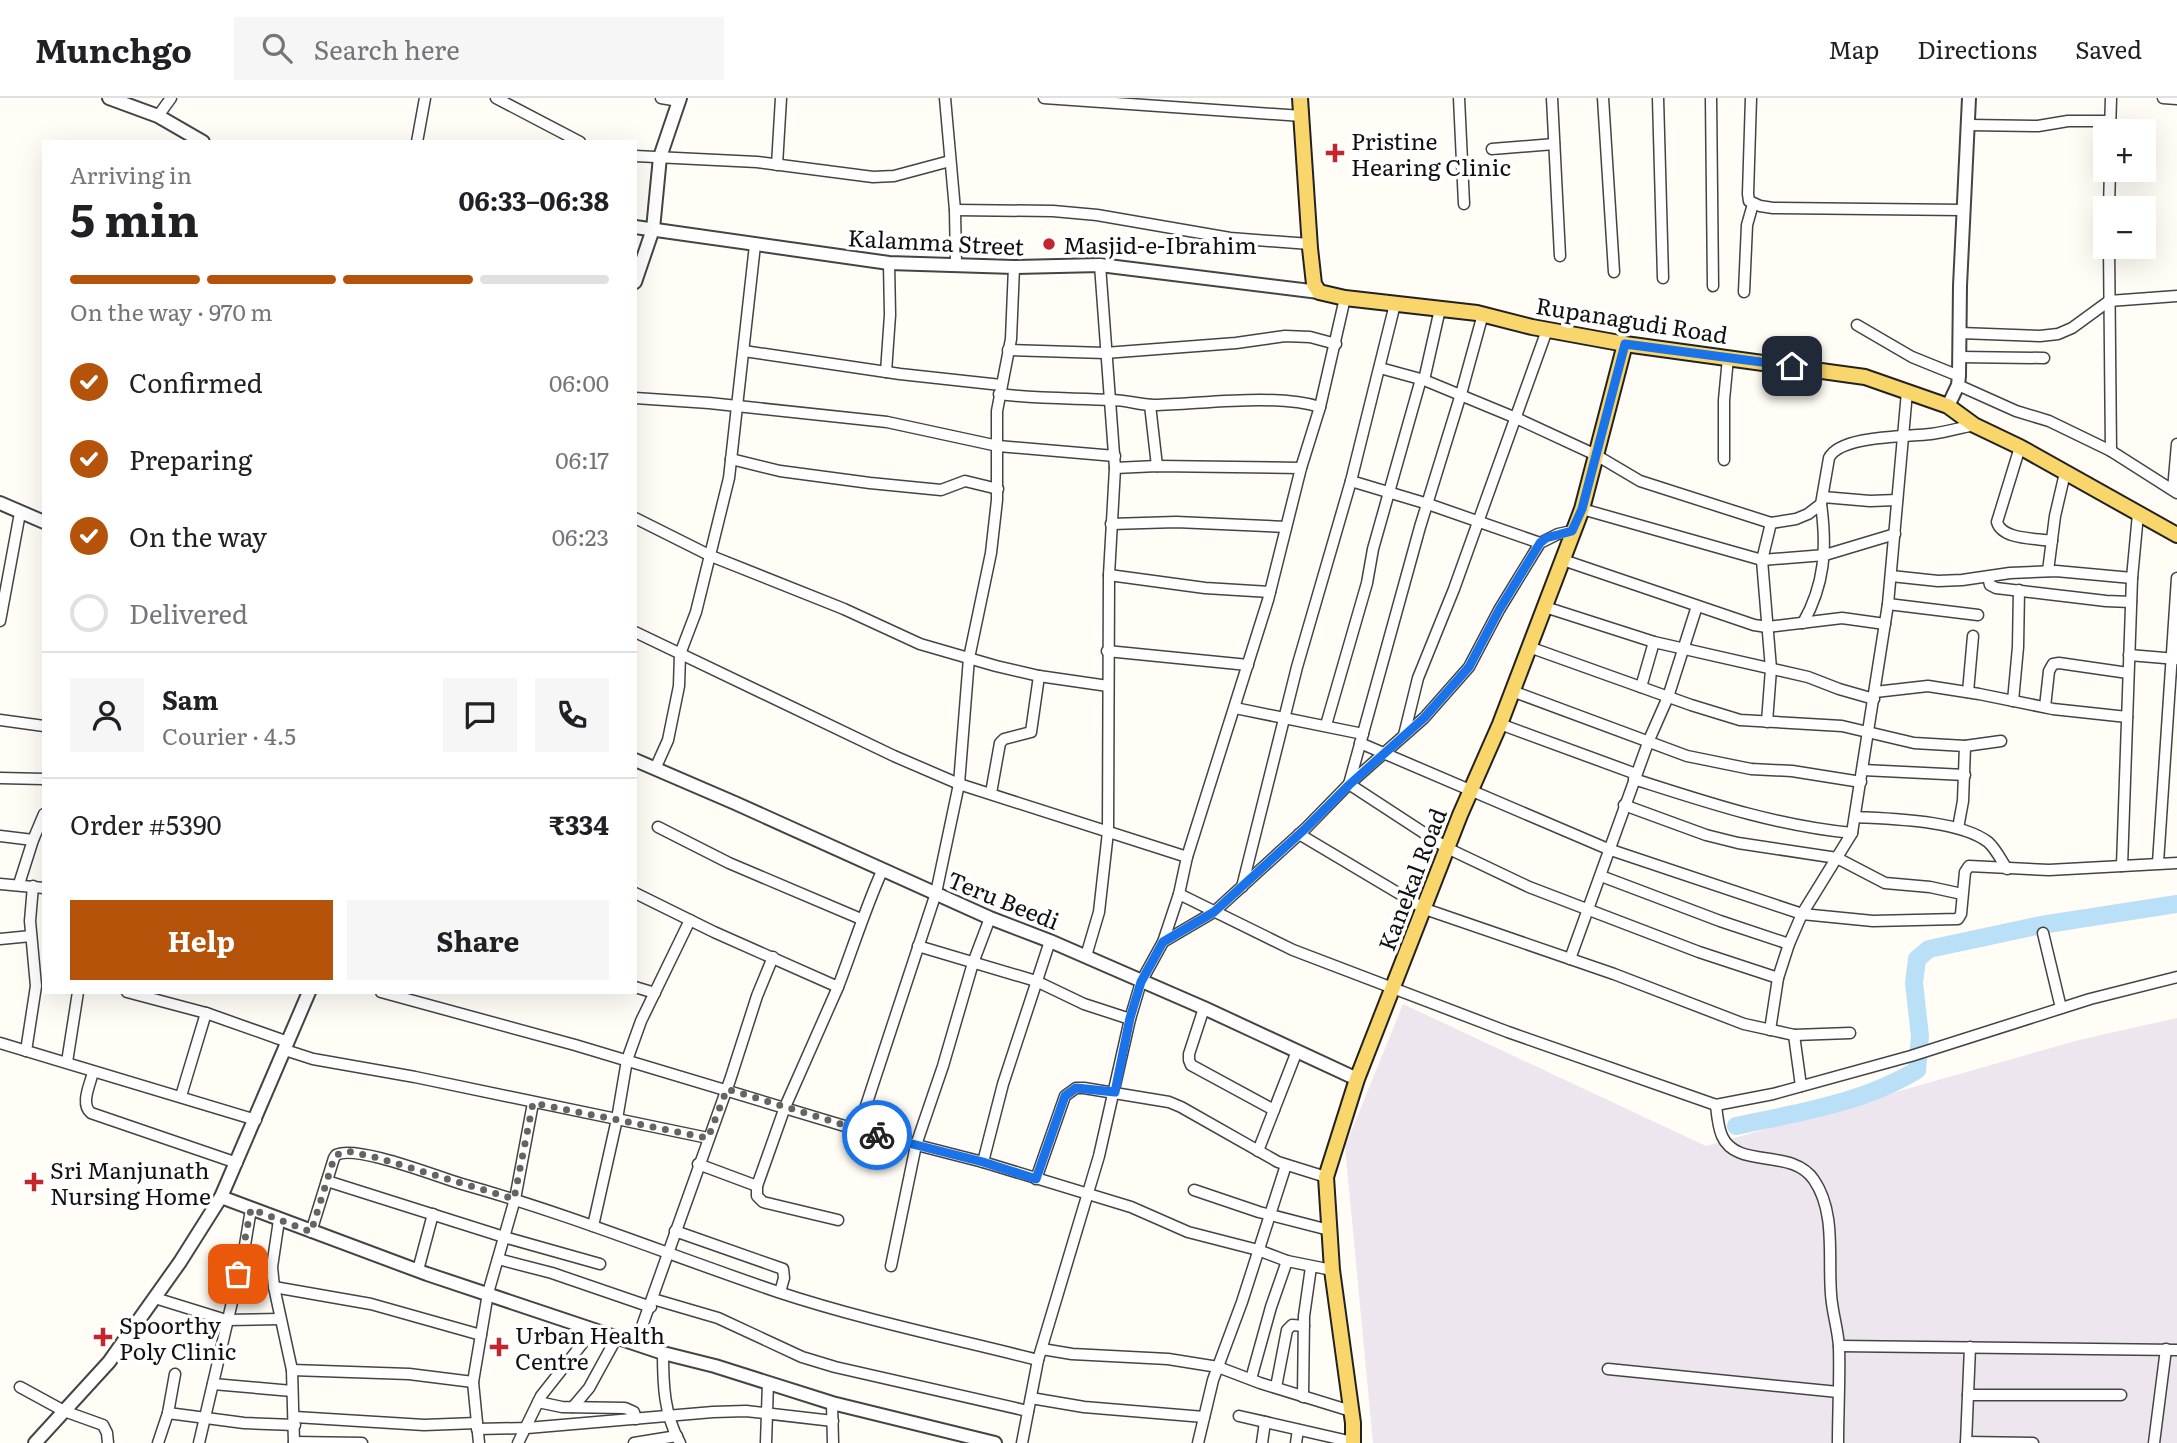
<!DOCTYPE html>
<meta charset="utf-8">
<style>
:root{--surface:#fff;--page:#f6f6f6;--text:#202124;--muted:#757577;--line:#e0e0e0;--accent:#b45309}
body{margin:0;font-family:Literata,serif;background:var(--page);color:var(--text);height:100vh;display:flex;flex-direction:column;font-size:26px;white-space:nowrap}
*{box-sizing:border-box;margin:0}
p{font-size:23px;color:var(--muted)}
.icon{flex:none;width:38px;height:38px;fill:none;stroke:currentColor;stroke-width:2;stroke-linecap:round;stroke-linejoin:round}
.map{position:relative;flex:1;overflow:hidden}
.sheet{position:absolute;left:42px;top:42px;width:595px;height:854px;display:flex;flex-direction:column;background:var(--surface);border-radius:0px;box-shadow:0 7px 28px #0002}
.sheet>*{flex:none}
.controls{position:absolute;left:2093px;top:21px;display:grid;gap:14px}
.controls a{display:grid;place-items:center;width:63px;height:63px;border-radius:0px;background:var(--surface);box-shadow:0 7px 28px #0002;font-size:35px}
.pin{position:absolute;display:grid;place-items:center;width:60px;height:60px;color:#fff;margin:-30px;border-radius:14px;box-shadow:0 4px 10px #0006}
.courier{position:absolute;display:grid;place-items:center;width:70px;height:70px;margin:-35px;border:5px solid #1a73e8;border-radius:50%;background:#fff;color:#222;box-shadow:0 2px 9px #0007}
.overview em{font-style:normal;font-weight:700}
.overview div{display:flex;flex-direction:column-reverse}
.overview{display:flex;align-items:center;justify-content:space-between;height:119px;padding:0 28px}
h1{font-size:46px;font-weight:700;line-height:52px}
.bar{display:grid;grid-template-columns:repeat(4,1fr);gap:10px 7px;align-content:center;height:84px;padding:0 28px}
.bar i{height:9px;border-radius:5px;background:var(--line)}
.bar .active{background:var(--accent)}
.bar p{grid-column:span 4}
.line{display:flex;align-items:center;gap:18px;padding:0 28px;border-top:2px solid var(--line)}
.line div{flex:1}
.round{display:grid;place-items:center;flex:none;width:74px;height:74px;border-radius:0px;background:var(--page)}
ol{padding:0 28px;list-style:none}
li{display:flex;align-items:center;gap:21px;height:77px}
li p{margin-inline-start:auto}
li .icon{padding:7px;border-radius:50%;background:var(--accent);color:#fff;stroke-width:4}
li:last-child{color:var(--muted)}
li i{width:38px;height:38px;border:4px solid var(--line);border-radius:50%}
.button{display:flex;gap:14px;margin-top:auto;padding:14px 28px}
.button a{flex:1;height:80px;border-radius:0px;background:var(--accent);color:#fff;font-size:28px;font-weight:700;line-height:80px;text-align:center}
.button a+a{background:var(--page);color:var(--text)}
header{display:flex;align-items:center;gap:42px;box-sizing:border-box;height:98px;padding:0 35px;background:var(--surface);border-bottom:2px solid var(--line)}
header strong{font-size:33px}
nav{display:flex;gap:38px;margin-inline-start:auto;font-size:24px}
.search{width:490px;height:63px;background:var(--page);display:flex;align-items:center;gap:18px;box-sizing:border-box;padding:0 24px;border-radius:0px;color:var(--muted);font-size:26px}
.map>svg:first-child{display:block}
</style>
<header>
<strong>Munchgo</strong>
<div class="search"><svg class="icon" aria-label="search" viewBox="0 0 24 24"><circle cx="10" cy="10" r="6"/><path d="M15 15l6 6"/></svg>Search here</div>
<nav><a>Map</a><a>Directions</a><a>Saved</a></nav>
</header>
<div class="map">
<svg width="2177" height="1345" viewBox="0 0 2177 1345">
<rect width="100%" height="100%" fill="#fffdf5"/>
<!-- industrial -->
<path fill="#eee6ef" d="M 1403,906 L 1706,1048 L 2079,942 L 2177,920 L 2177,1345 L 1373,1345 L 1345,1049 Z"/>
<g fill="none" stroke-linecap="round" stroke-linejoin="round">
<!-- river -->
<path stroke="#b9e0f7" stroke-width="18" d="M 1736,1028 C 1797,1015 1863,1005 1917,972 L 1920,938 L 1914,885 L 1917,861 L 1929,851 L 2041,827 L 2177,806"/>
<!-- minor casing -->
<g stroke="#444" stroke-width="13">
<g id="minor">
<path d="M 496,0 L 580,44"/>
<path d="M 661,0 L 679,3"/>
<path d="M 945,0 L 955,112 L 956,166"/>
<path d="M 1044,0 L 1302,18"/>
<path d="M 1459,0 L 1464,106"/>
<path d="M 1552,0 L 1560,158"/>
<path d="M 1603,0 L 1614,174"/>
<path d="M 1658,0 L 1663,180"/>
<path d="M 1711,0 L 1713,188"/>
<path d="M 1751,0 L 1748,96 L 1749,103 L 1760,108 L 1773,110 L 1963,112"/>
<path d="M 2163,0 L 2177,1"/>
<path d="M 158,18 L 171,0"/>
<path d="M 1969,27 L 2038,28 L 2068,23 L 2110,23"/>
<path d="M 2110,33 L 2111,0"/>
<path d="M 417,44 L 425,0"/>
<path d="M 1492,51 L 1554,46"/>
<path d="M 635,58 L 757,64 L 873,79 L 894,78 L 950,63"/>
<path d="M 777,67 L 781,0"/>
<path d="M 2109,110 L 2110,72"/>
<path d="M 955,112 L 1053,113 L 1097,117 L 1230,140 L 1310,146"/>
<path d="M 2109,149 L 2111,353"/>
<path d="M 1744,194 L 1747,127 L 1753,106"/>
<path d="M 1483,216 L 1461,296 L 1420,429 L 1349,686 L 1447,750 L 1529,789 L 1699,854 L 1778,880"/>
<path d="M 1857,227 L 1912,259 L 1959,278"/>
<path d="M 1960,235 L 2040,238 L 2058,236 L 2072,230 L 2109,203 L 2177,198"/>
<path d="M 1008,252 L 1105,255 L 1236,245 L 1285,238 L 1310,239 L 1336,246"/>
<path d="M 744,253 L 900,276 L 1001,287"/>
<path d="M 1959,259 L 2044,260"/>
<path d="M 1380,270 L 1424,282 L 1516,320 L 1596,357 L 1640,383 L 1771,425 L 1796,421 L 1808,416 L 1821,406 L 1829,360 C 1840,337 1907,339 1931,336 C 1946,334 1960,330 1974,327"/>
<path d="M 886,274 L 890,217 L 889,165"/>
<path d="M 1424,282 L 1440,211"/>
<path d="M 1958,287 L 2016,313 L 2049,323 L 2111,353 L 2177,395"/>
<path d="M 999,296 C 1037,301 1074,300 1112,302 C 1126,302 1140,307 1154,307 C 1202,306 1274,295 1320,309"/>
<path d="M 635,300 L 709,305 L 887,324 L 998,348 L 1115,358"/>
<path d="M 1150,307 L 1157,368"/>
<path d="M 2020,349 L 1997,424 C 2002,442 2036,440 2052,443"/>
<path d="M 731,361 L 780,373 L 870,385 L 941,392 L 965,383 L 998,391"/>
<path d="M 1724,362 L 1724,302 L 1728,260"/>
<path d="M 1115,370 L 1157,368 L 1301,370"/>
<path d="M 1351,383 L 1428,406 L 1540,445"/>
<path d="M 2173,392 L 2177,346"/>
<path d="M 1823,399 L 1870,403 L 1897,402"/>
<path d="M 1582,411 L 1762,462 L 1825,457 L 1895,436"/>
<path d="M 635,420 L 711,458 L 844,511 L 920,546 L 996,568 L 1039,578 L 1108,588"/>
<path d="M 1111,426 L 1176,424 L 1286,429"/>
<path d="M 1563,462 L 1754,527 L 1767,529 L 1842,520 L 1885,526"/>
<path d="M 2048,473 L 2055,418 L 2065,375"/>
<path d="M 1109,477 L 1205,490 L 1270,494"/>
<path d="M 1891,478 L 1938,483 L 1962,482 L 2010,475 L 2056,473 L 2132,480"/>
<path d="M 1988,479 L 1990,487 L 1996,490 L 2106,503 L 2131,504"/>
<path d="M 1888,506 L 1978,517"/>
<path d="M 1545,509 L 1654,544 L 1808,579 L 1839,591 L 1874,601"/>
<path d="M 0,523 L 20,415"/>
<path d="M 1803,525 C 1825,486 1827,450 1821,406"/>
<path d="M 635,534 L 894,658 L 959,686 L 1187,759"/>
<path d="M 1529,549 L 1691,607 L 1740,622 L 1842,628 L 1914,645 L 1965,648 L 2001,643"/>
<path d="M 1107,553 L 1248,567"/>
<path d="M 2129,557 L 2177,561"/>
<path d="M 1641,589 L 1654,544"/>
<path d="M 1512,593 L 1687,658 L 1751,671 L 1792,673 L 1861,684"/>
<path d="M 1875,594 L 1928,588 L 1979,596 L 2053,611 L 2127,619"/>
<path d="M 1968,594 L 1973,538"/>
<path d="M 2013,603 L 2018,549 L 2019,492"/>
<path d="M 2045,609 L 2049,573 L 2053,566 L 2059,565 L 2128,575"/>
<path d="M 1235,610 L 1363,636"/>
<path d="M 0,622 L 44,628"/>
<path d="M 1767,624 L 1771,571 L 1762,462 L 1771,425"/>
<path d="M 1500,626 L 1636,676"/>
<path d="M 1326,627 L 1367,485 L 1373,451 L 1421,281"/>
<path d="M 1404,637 L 1418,580 L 1454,491 L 1547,232"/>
<path d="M 1360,645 L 1608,751 L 1802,816 L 1873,823 L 1958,821 L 1961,816 L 1965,774 L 1969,768 L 2049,772 L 2177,765"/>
<path d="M 655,671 L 668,642 L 679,588 L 680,556 L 696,514 L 729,380 L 755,147"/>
<path d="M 1863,672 L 1965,677"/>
<path d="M 0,680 L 44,681"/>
<path d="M 1634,681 C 1706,704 1777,728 1852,735"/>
<path d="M 991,695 L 1000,645 L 1004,641 L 1031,634 L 1039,578"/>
<path d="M 1624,707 L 1706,737 L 1738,745 L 1837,760 L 1885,785 L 1930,789 L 1962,796"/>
<path d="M 1855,719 C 1891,721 1959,722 1988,744 C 1996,751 2001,762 2007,771"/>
<path d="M 658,729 L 729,765 L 861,821"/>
<path d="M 1958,730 L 1963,703 L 1965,648"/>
<path d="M 1299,736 L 1425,811 L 1614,876 L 1744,926 L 1794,937 L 1850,935"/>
<path d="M 0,738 L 33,742"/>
<path d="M 2158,765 L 2177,480"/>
<path d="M 2122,768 L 2132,480 L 2138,416"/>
<path d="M 1601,778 L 1720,823 L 1789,846"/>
<path d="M 0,786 L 44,790"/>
<path d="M 19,786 L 33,742 L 44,716"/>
<path d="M 1242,789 L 1297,569 L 1351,383 L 1395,206"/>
<path d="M 635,795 L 714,834 L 838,889 C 853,850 865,811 882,773"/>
<path d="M 1179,796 L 1293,852 L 1508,934 L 1716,1007 L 1773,996 L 1911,958 L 2090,901 L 2177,879"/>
<path d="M 2043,835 L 2061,910"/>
<path d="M 0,841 L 31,838"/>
<path d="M 1163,844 L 1214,814 L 1306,730 L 1349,686 L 1424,620 L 1469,569 L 1499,512 L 1540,445 L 1558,436 L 1572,433"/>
<path d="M 918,848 L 1036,883 L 1084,906 L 1130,921"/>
<path d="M 1086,858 L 1099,814 L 1108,734 L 1109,477 L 1115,370 L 1100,167"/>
<path d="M 1570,861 L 1649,642 L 1668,599 L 1697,508"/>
<path d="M 635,889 L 655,895"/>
<path d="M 838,889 L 785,1009 L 757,1088 L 757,1098 L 763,1104 L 838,1122"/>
<path d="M 127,894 L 206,915"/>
<path d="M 381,894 L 575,947 L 858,1032 L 983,1064 L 1131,1109 L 1188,1134 L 1258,1152 L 1287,1163 L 1332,1172"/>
<path d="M 1204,910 L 1189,956 L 1189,962 L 1191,967 L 1274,1012"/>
<path d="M 1770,932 L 1778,880 L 1789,846 L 1802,816 L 1852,735 L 1888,506 L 1907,294"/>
<path d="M 1794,937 L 1801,988"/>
<path d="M 0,945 L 256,1022"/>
<path d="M 285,952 L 313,961 L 415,979 L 708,1040"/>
<path d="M 26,953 L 36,888 L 30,823 L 33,788"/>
<path d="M 67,964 L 78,894"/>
<path d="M 93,974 C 90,987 80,1006 91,1015 L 237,1065"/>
<path d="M 181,998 L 206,915 L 288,944"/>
<path d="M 1716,1007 C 1717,1017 1718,1029 1722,1038 C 1737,1072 1792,1049 1814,1082 C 1836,1114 1828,1159 1831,1196 C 1832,1214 1838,1231 1839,1249 C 1840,1281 1838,1313 1838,1345"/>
<path d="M 858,1032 L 936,795 L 959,686 L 969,560 L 991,455 L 997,402 L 997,313 L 1011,241 L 1014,169"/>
<path d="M 1258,1053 L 1297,953"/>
<path d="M 983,1064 L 1003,986 L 1050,843"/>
<path d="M 698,1066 L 757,1088"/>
<path d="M 1036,1081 L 1065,998 L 1076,990 L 1084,990 L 1169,1004 L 1181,1009 L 1278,1064 L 1326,1079"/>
<path d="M 327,1083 L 504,1139 L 600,1166"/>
<path d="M 1194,1092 L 1259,1114 L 1329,1132"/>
<path d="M 279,1122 L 272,1169 L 274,1189 L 292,1272 L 294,1345"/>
<path d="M 593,1128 L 617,1021 L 627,962 L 641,923 L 690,822"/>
<path d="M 675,1133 L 783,1171 L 784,1180 L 780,1194"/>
<path d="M 311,1134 L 334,1060 L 336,1057 C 355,1046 438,1079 462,1086 C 569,1116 672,1158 778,1194 C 863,1222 951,1240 1038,1262"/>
<path d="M 498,1161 L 552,1175 L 651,1209"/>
<path d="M 891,1168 L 916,1047 L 943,968 L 973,865 L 990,820"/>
<path d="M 418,1172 L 433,1116"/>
<path d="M 274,1189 L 371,1206 L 481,1237"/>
<path d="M 155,1200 L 226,1222 L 280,1221"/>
<path d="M 653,1201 L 718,1220 L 802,1259 L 835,1269 L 1028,1313"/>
<path d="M 636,1245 L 730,982 L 757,898 L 773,859"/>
<path d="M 1839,1248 L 2177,1252"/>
<path d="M 1042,1251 L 1072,1256 L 1168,1261 L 1218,1269 L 1260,1285 L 1351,1313"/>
<path d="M 663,1255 C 663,1287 664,1316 680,1345"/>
<path d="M 1608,1271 L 1838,1294"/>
<path d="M 292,1272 L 409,1276 L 473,1284"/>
<path d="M 1251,1281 L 1271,1209 L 1287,1163"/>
<path d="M 213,1286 L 292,1293"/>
<path d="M 20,1289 L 64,1313 L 103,1327 L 107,1335 L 108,1345"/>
<path d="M 1276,1289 L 1287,1232 L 1292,1227 L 1304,1228"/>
<path d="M 1968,1297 L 2121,1297"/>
<path d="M 1303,1299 L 1304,1218 L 1311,1169"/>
<path d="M 1031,1300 L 1084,1309 L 1204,1319"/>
<path d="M 538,1304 L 562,1309 L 625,1310 L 634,1314 L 636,1321"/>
<path d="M 832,1305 L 833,1345"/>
<path d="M 573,1309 L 589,1290 L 617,1239"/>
<path d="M 168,1315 L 244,1325 L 295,1327"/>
<path d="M 1239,1318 L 1353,1344"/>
<path d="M 295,1319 L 424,1327 L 477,1325"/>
<path d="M 477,1331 L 527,1330 L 713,1314 L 746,1313 L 833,1323"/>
<path d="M 294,1344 L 362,1345"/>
<path d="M 1966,1344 L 2033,1345"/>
<path d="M 158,1345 L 168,1315 L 175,1276"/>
<path d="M 199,1345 L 244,1153 L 251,1111"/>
<path d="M 479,1345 L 473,1284 L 488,1195 L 515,1101 L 533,1005"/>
<path d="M 518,1345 L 541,1298 L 593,1232"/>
<path d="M 634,1345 L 677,1338"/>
<path d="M 766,1345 L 768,1284"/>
<path d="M 1022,1345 L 1038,1262 L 1099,1058 L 1130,921 L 1141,884 L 1163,844 L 1179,796 L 1187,759 L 1268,502 L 1301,370 L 1320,309 L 1345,200"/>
<path d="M 1198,1345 L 1213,1282 L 1242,1204 L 1286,1067"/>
<path d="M 1262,1345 L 1265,1324"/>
<path d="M 1296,1345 L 1298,1332"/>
<path d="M 1966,1345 L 1970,1249"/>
<path d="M 2154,1345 L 2166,1251"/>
</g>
</g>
<!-- tertiary casing -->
<g stroke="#444" stroke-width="16">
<g id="tertiary">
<path d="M 109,0 L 158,18 L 203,44"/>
<path d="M 635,129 L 889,165 L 1014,169 L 1100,167 L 1319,194"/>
<path d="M 635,184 L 653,131 L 660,59 L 680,0"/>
<path d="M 1948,308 L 1958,287 L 1959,278 L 1960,188 L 1969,0"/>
<path d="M 0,405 L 44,424"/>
<path d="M 635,662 L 735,705 L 990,820 L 1050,843 L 1204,910 L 1357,981"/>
<path d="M 221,1099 L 427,1176 L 663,1255 L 715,1268 L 832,1305 L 995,1345"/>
<path d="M 35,1345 L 109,1264 L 180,1164 L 221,1099 L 309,894"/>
</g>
</g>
<!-- primary casing -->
<g stroke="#222" stroke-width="18">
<g id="primary">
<path d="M 1300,0 L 1310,150 L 1314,186 L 1319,194 L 1345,200 L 1477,215 L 1532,229 L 1625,246 L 1865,279 L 1948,308 L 1974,327 L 2020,349 L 2177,437"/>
<path d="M 1353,1345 L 1353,1325 L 1332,1172 L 1326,1079 L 1357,981 L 1460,717 L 1500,626 L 1582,411 L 1625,246"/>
</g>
</g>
<!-- minor -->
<use href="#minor" stroke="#fff" stroke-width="10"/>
<!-- tertiary -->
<use href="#tertiary" stroke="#fff" stroke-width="12"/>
<!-- primary -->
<use href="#primary" stroke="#f9d66b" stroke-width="14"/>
</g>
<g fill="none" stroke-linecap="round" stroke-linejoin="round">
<!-- done -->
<path stroke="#646461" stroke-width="7" stroke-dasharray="0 12.6" d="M 238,1176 L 251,1111 L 311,1134 L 334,1060 L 336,1057 L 347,1053 L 378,1060 L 514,1101 L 533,1005 L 708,1040 L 727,991 L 877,1037"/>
<!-- route -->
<path stroke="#1a73e8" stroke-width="9" d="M 877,1037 L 983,1064 L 1036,1081 L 1065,998 L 1076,990 L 1115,994 L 1130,920 L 1141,884 L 1163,844 L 1214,814 L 1306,730 L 1349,687 L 1424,620 L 1469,569 L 1499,512 L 1540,445 L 1546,440 L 1572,433 L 1582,411 L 1625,246 L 1792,268"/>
</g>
<!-- markers -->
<g fill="#c4262e" stroke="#fff" stroke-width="2.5">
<path d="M1331.5 44.5h7v7h7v7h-7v7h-7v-7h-7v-7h7z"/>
<circle cx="1049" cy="146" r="7"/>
<path d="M30.5 1073.5h7v7h7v7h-7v7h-7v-7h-7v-7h7z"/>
<path d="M99.5 1228.5h7v7h7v7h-7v7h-7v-7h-7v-7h7z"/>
<path d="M495.5 1238.5h7v7h7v7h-7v7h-7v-7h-7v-7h7z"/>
</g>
<g text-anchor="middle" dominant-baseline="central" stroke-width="7" stroke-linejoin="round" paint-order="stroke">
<!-- poi labels -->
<g font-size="23" fill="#111" stroke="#fff" text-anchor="start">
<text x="1351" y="42">Pristine<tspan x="1351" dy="26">Hearing Clinic</tspan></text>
<text x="1063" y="146">Masjid-e-Ibrahim</text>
<text x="50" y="1071">Sri Manjunath<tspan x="50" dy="26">Nursing Home</tspan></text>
<text x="119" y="1226">Spoorthy<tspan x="119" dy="26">Poly Clinic</tspan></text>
<text x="515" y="1236">Urban Health<tspan x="515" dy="26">Centre</tspan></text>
</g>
<!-- street labels -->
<g font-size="23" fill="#111" stroke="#fff">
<text transform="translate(936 143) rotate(3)">Kalamma Street</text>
<text transform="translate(1632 221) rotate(9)">Rupanagudi Road</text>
<text transform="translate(1411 781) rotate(-69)">Kanekal Road</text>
<text transform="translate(1004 801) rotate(22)">Teru Beedi</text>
</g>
</g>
</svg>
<div class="controls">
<a>+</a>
<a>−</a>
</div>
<div class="pin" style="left:238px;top:1176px;background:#ea580c"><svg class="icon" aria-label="bag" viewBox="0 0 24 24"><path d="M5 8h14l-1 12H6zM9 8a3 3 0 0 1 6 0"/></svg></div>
<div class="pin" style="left:1792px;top:268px;background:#1f2937"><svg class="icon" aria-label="home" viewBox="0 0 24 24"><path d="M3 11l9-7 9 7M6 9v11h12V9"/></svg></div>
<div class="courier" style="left:877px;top:1037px"><svg class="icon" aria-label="bike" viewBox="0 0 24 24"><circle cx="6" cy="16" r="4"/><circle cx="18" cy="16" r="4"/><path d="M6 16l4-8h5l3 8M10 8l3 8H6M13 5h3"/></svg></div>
<section class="sheet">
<div class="overview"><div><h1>5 min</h1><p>Arriving in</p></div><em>06:33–06:38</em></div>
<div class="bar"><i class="active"></i><i class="active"></i><i class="active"></i><i></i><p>On the way · 970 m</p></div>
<ol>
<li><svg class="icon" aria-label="check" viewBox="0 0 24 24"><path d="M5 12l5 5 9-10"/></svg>Confirmed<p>06:00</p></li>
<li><svg class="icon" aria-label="check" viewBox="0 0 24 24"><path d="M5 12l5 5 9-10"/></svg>Preparing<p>06:17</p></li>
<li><svg class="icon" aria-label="check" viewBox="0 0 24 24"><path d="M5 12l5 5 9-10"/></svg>On the way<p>06:23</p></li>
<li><i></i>Delivered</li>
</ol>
<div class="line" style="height:126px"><a class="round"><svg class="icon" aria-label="person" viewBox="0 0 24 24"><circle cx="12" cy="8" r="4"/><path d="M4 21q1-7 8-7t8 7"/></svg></a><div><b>Sam</b><p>Courier · 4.5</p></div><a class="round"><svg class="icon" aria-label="chat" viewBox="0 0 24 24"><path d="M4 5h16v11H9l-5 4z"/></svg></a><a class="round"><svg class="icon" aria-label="phone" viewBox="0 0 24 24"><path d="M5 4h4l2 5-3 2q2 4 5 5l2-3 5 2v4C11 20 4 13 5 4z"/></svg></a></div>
<div class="line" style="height:91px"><div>Order #5390</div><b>₹334</b></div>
<div class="button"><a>Help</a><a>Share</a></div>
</section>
</div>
